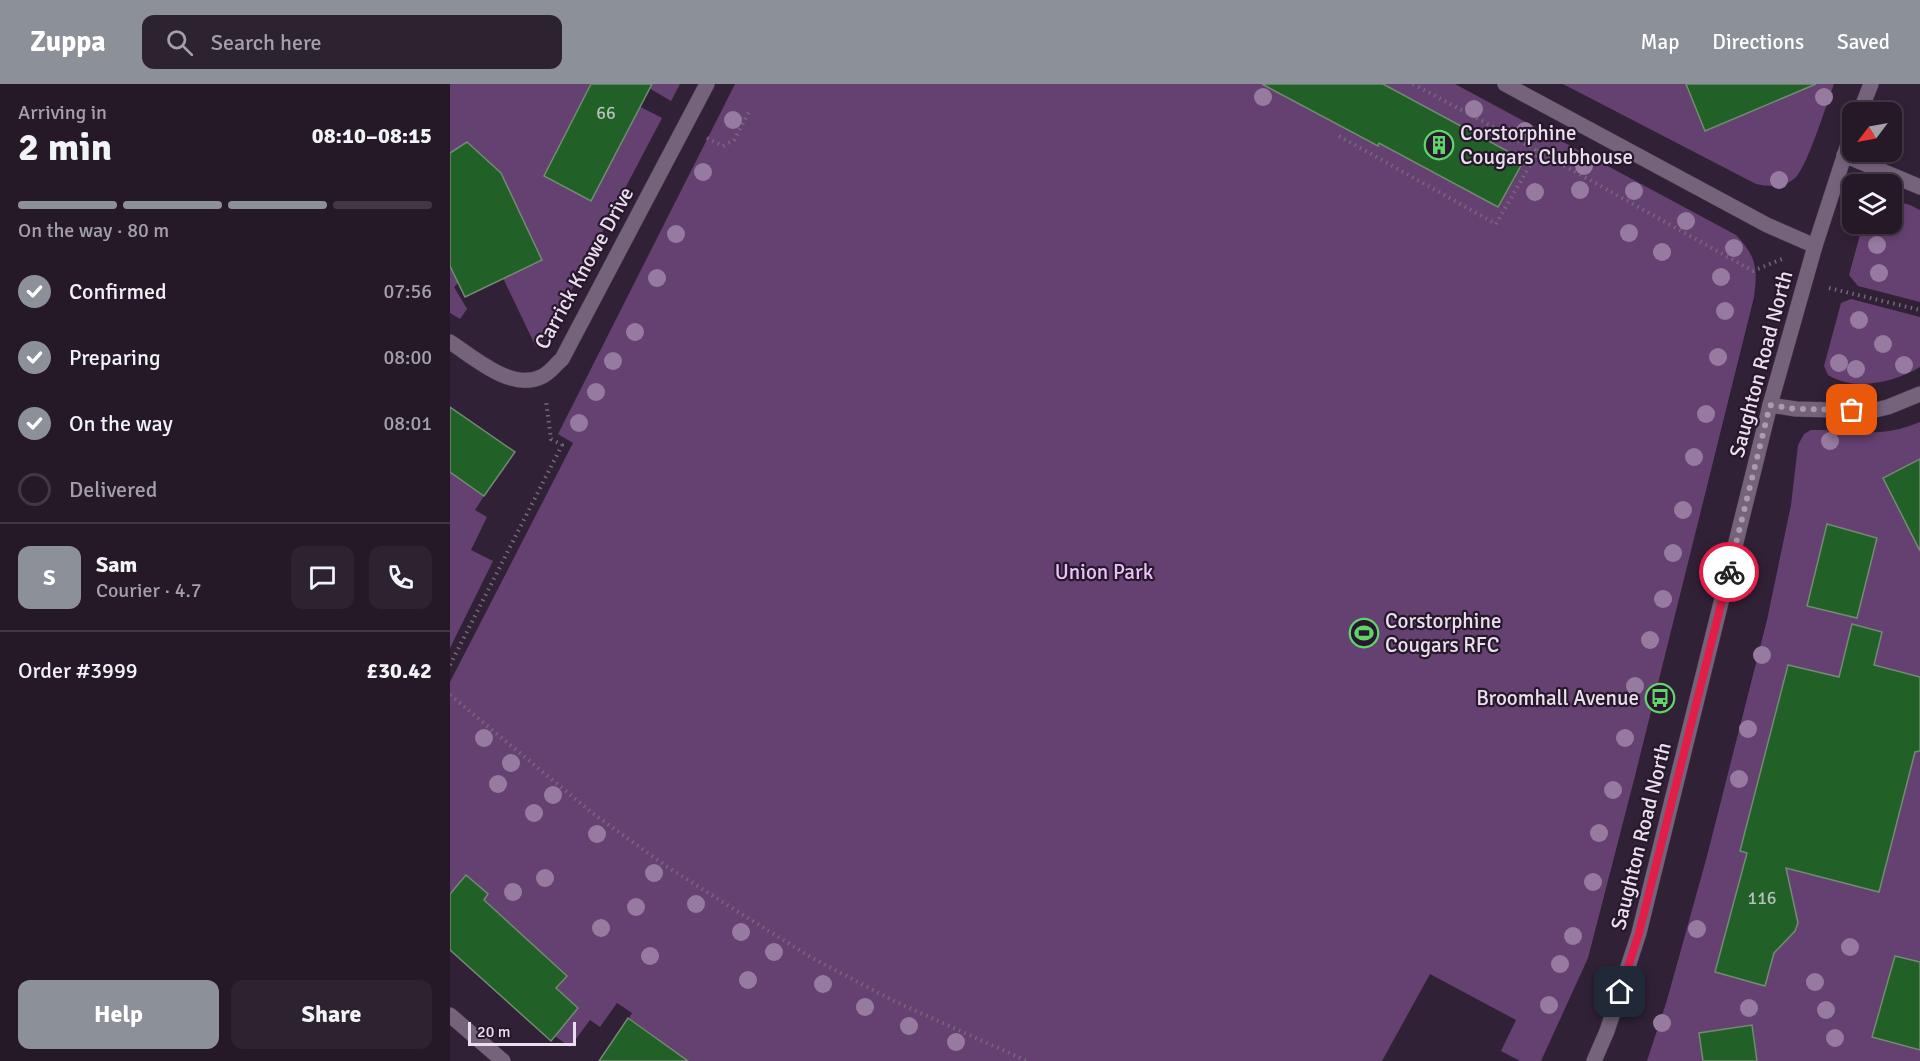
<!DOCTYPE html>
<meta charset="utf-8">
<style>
:root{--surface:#251928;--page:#2d2230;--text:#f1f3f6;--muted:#a3a0a8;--line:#423845;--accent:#8c9099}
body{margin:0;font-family:Signika,sans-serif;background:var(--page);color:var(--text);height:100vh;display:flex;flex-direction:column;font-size:22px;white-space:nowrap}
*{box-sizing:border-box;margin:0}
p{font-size:20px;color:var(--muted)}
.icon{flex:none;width:33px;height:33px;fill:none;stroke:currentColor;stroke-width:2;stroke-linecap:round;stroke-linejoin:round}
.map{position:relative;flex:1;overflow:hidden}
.details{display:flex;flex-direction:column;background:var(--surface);width:450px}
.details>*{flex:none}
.needle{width:39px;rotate:238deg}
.buttons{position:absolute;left:1392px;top:18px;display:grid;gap:12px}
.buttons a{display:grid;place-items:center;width:60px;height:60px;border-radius:12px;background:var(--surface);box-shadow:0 3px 9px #0003,0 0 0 2px var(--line);font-size:30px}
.scale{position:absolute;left:18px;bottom:15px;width:108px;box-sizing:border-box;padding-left:6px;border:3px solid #e9dfed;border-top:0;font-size:16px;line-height:21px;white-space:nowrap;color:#e9dfed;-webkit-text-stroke:4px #27182c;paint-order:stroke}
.pin{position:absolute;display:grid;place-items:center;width:51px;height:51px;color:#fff;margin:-26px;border-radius:12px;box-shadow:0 3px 9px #0006}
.courier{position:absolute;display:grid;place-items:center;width:60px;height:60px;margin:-30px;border:4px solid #e11d48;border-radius:50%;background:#fff;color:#222;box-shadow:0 2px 8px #0007}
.headline em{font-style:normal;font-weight:700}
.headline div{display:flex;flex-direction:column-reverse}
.headline{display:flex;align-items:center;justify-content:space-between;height:102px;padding:0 18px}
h1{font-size:39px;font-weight:700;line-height:45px}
.bar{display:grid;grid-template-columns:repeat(4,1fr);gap:9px 6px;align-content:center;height:72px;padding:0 18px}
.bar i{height:8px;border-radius:4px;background:var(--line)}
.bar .current{background:var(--accent)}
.bar p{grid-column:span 4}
.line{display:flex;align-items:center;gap:15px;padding:0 18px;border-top:2px solid var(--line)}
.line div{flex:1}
.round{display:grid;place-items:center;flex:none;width:63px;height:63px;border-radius:12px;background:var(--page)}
ol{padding:0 18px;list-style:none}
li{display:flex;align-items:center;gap:18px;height:66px}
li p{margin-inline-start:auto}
li .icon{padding:6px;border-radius:50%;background:var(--accent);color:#fff;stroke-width:4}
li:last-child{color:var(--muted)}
li i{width:33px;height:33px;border:3px solid var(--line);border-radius:50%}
.cta{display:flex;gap:12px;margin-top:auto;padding:12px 18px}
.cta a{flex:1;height:69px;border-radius:12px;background:var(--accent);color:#fff;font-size:24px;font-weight:700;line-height:69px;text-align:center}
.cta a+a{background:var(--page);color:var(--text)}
header{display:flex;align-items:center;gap:36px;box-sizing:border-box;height:84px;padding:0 30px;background:var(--accent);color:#fff}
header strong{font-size:28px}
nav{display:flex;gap:33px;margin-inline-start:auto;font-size:21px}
.search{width:420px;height:54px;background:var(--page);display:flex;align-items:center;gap:15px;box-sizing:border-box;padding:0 21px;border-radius:12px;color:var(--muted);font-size:22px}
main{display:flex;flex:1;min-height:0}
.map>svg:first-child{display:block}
</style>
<header>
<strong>Zuppa</strong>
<div class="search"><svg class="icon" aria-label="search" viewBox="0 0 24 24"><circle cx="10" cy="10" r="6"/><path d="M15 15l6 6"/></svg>Search here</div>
<nav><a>Map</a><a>Directions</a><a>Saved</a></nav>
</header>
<main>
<section class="details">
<div class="headline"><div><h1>2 min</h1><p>Arriving in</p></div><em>08:10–08:15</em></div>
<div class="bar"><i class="current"></i><i class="current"></i><i class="current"></i><i></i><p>On the way · 80 m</p></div>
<ol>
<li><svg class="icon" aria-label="check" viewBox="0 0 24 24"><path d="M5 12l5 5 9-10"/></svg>Confirmed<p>07:56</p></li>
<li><svg class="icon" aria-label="check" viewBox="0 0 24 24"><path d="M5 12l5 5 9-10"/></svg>Preparing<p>08:00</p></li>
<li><svg class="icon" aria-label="check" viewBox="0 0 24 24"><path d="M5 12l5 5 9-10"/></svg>On the way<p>08:01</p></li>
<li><i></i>Delivered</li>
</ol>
<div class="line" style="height:108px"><b class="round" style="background:var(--accent);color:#fff">S</b><div><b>Sam</b><p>Courier · 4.7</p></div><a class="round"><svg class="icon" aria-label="chat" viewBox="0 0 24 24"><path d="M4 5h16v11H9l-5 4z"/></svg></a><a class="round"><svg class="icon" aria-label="phone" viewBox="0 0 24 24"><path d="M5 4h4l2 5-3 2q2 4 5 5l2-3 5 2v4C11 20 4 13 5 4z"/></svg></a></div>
<div class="line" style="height:78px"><div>Order #3999</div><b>£30.42</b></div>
<div class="cta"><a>Help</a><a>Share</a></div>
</section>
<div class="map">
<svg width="1470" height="977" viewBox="0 0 1470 977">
<rect width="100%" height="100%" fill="#312136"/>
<!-- green -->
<g fill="#654171">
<path d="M 0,0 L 146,0 L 212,34 L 98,251 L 86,263 L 53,194 L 92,176 L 61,111 L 17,59 L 0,69 Z"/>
<path d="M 202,0 L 230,0 L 221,17 L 199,4 Z"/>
<path d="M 285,0 L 1005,0 L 1286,151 C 1306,172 1308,184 1304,213 L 1185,692 L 1138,874 L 1091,977 L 1070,977 L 1051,967 L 1066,936 L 980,890 L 932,977 L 239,977 L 230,971 L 225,977 L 191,971 L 204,952 L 179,934 L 182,929 L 167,919 L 150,943 L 140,936 L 120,963 L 105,952 L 109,923 L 117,914 L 106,904 L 117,892 L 88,866 L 77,879 L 24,827 L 38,810 L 16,791 L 1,808 L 0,807 L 0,598 L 123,359 L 108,350 Z"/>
<path d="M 1113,0 L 1384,0 C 1377,19 1358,80 1346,93 C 1335,104 1320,103 1306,100 Z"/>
<path d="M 1442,116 L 1460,121 L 1470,126 L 1470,218 L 1408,202 L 1399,191 L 1413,140 L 1442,140 Z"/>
<path d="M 0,182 L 8,199 L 4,203 L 17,225 L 10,235 L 0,229 Z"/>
<path d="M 1401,215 L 1470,233 L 1470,283 C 1445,298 1405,308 1378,291 L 1374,282 L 1391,219 Z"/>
<path d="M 1470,338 L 1470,977 L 1197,977 L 1217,916 L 1257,772 L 1317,536 L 1341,421 L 1348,361 L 1354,350 L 1361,346 C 1403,345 1428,356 1470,338 Z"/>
<path d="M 0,388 L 34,412 L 25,426 L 37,433 L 21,466 L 43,477 L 0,564 Z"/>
</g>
<!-- building -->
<g fill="#216128" stroke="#738a73" stroke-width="1.5">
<path d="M 141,0 L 202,0 L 141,117 L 94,92 Z"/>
<path d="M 812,0 L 933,0 L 1074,76 L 1048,123 L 929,59 L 928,62 Z"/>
<path d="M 1236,0 L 1366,0 L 1255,47 Z"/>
<path d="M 17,58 L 51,89 L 92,176 L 15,213 L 0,182 L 0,69 Z"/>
<path d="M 0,323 L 65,368 L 34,412 L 0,388 Z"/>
<path d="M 1470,375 L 1470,467 L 1433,394 Z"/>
<path d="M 1377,440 L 1427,454 L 1407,534 L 1357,522 Z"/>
<path d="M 1402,540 L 1432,548 L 1424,581 L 1470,593 L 1470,667 L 1465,668 L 1429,808 L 1336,784 L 1348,839 L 1345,847 L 1324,869 L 1315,902 L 1265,888 L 1297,769 L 1290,767 L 1338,581 L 1389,593 Z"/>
<path d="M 16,791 L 38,810 L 34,816 L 117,892 L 106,904 L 128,924 L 101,957 L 0,866 L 0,810 Z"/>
<path d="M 1445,872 L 1470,878 L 1470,966 L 1422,953 Z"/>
<path d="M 178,934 L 238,977 L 149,977 Z"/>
<path d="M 1302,941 L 1307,977 L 1253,977 L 1249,949 Z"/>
</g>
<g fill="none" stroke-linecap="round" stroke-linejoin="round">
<!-- minor casing -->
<g stroke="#4b3d4f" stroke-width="16">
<g id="minor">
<path d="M 1055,0 L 1317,141 L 1365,162"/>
<path d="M 1410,28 L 1421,0"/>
<path d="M 1394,71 L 1470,103"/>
<path d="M 0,258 C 25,274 61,307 91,293 C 99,290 105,281 112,275 L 257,0"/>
<path d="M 1320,321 L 1346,325 L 1421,327 L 1438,323 L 1470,310"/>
<path d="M 0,931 L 53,977"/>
<path d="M 1144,977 L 1157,947 L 1189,849 L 1320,321 L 1365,162 L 1402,48"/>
</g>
</g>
<!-- path -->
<g stroke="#76687a" stroke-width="4" stroke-dasharray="1.5 4.5" stroke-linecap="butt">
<path d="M 963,0 L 1088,67"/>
<path d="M 889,52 L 1046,140 L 1088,67 L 1303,187 L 1332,175"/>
<path d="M 257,54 L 273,62 L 284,56 L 300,26"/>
<path d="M 1379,204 L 1470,226"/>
<path d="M 0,581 L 112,361 L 101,355 L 96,317"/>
<path d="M 0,611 L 141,728 L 216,782 L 290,829 L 362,874 L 444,917 L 577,977"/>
</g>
<!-- minor -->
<use href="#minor" stroke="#75637b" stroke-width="15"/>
</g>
<!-- trees -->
<g fill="#977aa0">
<circle cx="813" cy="13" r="9"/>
<circle cx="1374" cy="13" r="9"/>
<circle cx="1024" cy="25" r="9"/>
<circle cx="283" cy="36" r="9"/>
<circle cx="1075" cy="47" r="9"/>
<circle cx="1134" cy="82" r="9"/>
<circle cx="253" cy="88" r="9"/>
<circle cx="1329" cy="96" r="9"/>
<circle cx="1130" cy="106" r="9"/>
<circle cx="1184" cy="107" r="9"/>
<circle cx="1085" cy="108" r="9"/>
<circle cx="1236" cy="137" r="9"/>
<circle cx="1179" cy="149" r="9"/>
<circle cx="226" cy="150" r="9"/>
<circle cx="1427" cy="161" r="9"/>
<circle cx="1284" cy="164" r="9"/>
<circle cx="1212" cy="168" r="9"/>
<circle cx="1429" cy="189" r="9"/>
<circle cx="1271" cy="193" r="9"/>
<circle cx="207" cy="194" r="9"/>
<circle cx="1275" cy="227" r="9"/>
<circle cx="1409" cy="236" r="9"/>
<circle cx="185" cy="248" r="9"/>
<circle cx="1433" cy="260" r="9"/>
<circle cx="1268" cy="273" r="9"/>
<circle cx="163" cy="277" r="9"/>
<circle cx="1389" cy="279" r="9"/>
<circle cx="1454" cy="281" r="9"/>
<circle cx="1406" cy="285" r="9"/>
<circle cx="146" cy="308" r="9"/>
<circle cx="1256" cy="330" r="9"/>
<circle cx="129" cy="339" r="9"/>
<circle cx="1380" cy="357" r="9"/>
<circle cx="1244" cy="373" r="9"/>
<circle cx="1233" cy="426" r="9"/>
<circle cx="1223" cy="469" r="9"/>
<circle cx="1213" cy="515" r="9"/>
<circle cx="1200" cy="556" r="9"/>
<circle cx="1312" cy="571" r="9"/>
<circle cx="1185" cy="602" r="9"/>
<circle cx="1298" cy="645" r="9"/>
<circle cx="34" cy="654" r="9"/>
<circle cx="1175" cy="654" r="9"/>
<circle cx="61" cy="679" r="9"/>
<circle cx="1289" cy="695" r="9"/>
<circle cx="48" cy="700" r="9"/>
<circle cx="1163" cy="706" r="9"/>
<circle cx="103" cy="711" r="9"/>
<circle cx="84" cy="729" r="9"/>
<circle cx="1149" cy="749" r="9"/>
<circle cx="147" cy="750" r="9"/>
<circle cx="204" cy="789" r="9"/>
<circle cx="95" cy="794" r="9"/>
<circle cx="1143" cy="798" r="9"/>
<circle cx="63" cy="808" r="9"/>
<circle cx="246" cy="820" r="9"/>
<circle cx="186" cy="823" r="9"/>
<circle cx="151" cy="844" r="9"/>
<circle cx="1247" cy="845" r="9"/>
<circle cx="291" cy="848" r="9"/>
<circle cx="1123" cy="852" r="9"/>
<circle cx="1400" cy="863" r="9"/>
<circle cx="324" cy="868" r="9"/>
<circle cx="200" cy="872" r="9"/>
<circle cx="1110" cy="880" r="9"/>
<circle cx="298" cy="896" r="9"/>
<circle cx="1365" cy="898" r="9"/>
<circle cx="373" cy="900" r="9"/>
<circle cx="1099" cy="921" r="9"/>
<circle cx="415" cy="923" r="9"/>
<circle cx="1299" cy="924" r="9"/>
<circle cx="1376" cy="926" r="9"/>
<circle cx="1212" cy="939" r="9"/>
<circle cx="459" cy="942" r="9"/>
<circle cx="1385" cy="954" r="9"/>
<circle cx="506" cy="958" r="9"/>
</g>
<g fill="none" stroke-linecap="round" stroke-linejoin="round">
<!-- done -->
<path stroke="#a99cad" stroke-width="6" stroke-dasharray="0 10.8" d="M 1279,488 L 1320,321 L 1346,325 L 1402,326"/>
<!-- route -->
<path stroke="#e11d48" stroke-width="8" d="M 1170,908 L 1189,849 L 1279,488"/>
</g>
<!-- icons -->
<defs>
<g id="building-ring" transform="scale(1.5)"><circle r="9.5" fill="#27182c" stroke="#60d56b" stroke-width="1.5"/><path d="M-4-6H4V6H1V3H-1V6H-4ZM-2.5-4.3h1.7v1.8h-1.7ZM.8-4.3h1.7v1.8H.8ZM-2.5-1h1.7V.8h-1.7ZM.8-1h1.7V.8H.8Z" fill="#60d56b"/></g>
<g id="stadium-ring" transform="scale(1.5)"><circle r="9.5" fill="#27182c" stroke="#60d56b" stroke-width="1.5"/><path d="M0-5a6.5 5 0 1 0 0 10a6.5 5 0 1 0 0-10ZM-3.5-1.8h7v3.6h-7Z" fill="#60d56b"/></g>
<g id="bus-ring" transform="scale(1.5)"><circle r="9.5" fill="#27182c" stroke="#60d56b" stroke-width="1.5"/><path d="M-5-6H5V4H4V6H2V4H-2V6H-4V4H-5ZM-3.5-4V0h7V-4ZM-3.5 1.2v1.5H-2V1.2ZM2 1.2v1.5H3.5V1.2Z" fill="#60d56b"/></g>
</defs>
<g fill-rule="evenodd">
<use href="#building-ring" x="989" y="61"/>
<use href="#stadium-ring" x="914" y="549"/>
<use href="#bus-ring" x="1210" y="614"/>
</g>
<g text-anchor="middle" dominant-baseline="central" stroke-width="4.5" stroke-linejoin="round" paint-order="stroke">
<!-- number labels -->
<g font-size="18" fill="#b7c0bc">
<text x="156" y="29">66</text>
<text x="1312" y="814">116</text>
</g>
<!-- poi labels -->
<g font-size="21" fill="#e9dfed" stroke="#27182c" text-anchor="start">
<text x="1010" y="49">Corstorphine<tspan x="1010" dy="24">Cougars Clubhouse</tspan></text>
<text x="935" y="537">Corstorphine<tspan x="935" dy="24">Cougars RFC</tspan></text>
<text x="1189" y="614" text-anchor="end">Broomhall Avenue</text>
</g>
<!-- street labels -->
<g font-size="21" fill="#e9dfed" stroke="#27182c">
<text transform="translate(134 184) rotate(-61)">Carrick Knowe Drive</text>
<text transform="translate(1311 280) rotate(-75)">Saughton Road North</text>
<text transform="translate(1191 752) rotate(-76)">Saughton Road North</text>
</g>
<!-- park labels -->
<g font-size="21" fill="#eac2f7" stroke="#27182c">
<text x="654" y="488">Union Park</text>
</g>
</g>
</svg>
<div class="buttons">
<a><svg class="needle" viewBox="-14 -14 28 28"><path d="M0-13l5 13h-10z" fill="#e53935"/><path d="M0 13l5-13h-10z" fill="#a3a0a8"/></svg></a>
<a><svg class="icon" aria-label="layers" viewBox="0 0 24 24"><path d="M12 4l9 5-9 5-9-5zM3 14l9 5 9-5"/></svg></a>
</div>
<div class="scale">20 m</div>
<div class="pin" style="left:1402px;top:326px;background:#ea580c"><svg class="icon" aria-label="bag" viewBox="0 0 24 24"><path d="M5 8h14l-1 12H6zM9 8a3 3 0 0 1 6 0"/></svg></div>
<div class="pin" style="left:1170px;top:908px;background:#1f2937"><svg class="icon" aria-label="home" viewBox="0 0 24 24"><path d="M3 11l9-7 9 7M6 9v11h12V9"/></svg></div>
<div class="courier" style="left:1279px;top:488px"><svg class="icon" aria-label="bike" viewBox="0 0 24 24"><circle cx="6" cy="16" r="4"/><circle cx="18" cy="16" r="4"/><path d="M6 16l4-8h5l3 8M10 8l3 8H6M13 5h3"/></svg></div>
</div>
</main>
